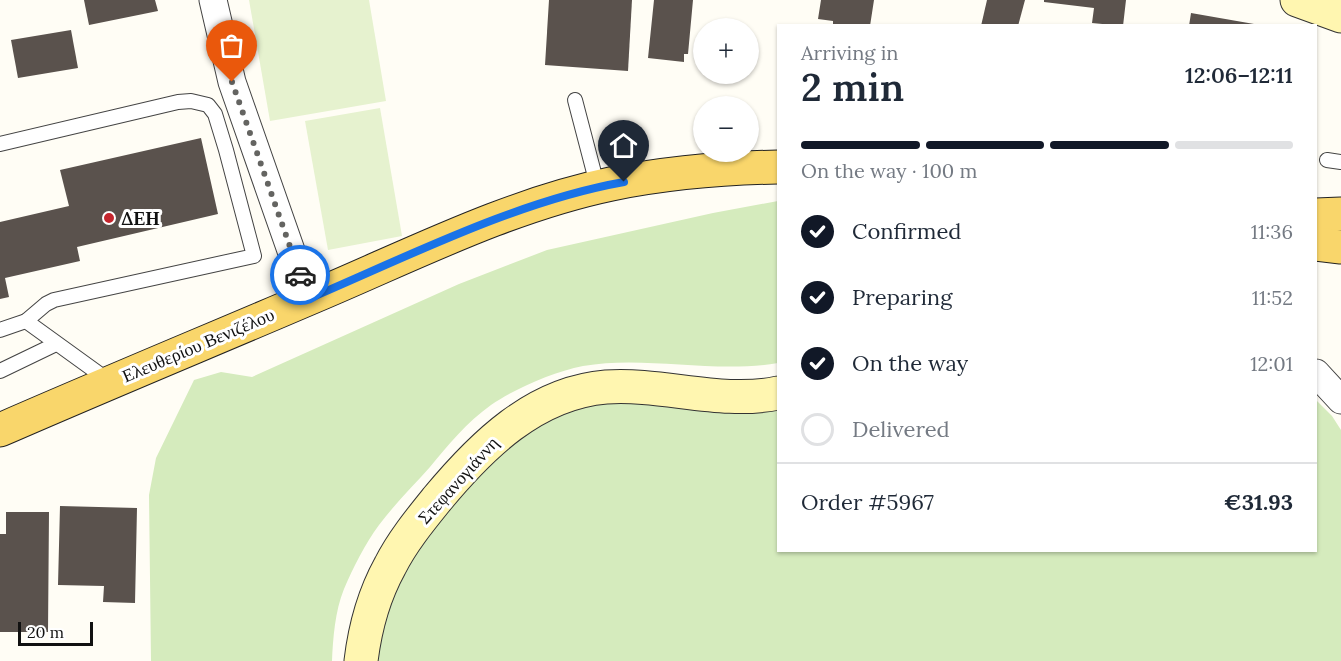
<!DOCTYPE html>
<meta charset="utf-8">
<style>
:root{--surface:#fff;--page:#f6f6f7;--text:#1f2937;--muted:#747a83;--line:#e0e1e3;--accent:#111827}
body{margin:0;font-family:Lora,serif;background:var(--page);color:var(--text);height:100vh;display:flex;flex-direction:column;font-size:22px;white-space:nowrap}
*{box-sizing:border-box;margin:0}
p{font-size:20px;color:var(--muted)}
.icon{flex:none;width:33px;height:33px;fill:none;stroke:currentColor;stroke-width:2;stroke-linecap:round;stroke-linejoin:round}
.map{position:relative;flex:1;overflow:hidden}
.drawer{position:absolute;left:777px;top:24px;width:540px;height:528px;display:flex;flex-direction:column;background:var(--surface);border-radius:0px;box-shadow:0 2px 4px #0004}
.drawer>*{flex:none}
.fabs{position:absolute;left:693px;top:18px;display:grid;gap:12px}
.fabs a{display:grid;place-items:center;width:66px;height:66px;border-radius:50%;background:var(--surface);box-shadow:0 2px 4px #0004;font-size:30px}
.scale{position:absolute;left:18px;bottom:15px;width:75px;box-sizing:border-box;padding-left:6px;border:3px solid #111;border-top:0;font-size:16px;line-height:21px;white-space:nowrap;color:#111;-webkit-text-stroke:4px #fff;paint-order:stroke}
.pin{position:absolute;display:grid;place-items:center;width:51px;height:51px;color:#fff;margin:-62px -26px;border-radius:50% 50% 50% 0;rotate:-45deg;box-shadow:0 0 6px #0007}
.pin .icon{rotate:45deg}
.courier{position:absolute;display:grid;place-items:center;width:60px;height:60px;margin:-30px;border:4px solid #1a73e8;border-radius:50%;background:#fff;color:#222;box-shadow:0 2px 8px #0007}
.headline em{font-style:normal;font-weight:600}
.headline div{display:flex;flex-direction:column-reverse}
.headline{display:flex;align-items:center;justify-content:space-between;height:102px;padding:0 24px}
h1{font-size:39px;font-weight:600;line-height:45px}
.bar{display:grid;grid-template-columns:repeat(4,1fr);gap:9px 6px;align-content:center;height:72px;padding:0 24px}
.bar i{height:8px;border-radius:4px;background:var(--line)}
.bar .selected{background:var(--accent)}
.bar p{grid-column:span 4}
.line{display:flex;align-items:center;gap:15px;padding:0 24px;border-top:2px solid var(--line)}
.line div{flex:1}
ol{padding:0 24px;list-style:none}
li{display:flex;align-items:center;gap:18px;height:66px}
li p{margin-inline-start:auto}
li .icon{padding:6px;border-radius:50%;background:var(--accent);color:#fff;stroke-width:4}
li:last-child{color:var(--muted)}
li i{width:33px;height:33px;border:3px solid var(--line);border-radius:50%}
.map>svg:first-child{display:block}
</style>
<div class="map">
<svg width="1341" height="661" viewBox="0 0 1341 661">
<rect width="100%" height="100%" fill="#fffdf5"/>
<!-- green -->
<g fill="#d5ebbd">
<path d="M 778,201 L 778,363 C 713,374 645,355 583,366 C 553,372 516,388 491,405 C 467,422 448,445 430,467 C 413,486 394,505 379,525 C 365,544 353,568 344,589 C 335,611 333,638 332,661 L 151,661 L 149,495 L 156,458 L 194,380 L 221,372 L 252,377 L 459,284 L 547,250 L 713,213 Z"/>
<path d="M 625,400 L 778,407 L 778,550 L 1316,550 L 1316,400 L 1332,416 L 1341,430 L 1341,661 L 374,661 L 382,616 L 419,544 L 504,442 L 581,404 Z"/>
</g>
<!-- pitch -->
<g fill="#e6f2cf">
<path d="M 249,0 L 369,0 L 386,101 L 270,121 Z"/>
<path d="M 380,108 L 402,236 L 328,250 L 305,121 Z"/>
</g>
<!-- building -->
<g fill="#5a524d">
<path d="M 84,0 L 155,0 L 158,11 L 89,25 Z"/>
<path d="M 549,0 L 632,0 L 628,71 L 545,65 Z"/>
<path d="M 654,0 L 693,0 L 688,54 L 684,54 L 684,62 L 648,58 Z"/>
<path d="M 821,0 L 874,0 L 870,26 L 833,26 L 833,21 L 818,19 Z"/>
<path d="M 987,0 L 1025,0 L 1018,26 L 981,26 Z"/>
<path d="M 1044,0 L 1126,0 L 1123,26 L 1092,23 L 1094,8 L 1044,2 Z"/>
<path d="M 1191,13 L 1254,24 L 1254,26 L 1189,26 Z"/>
<path d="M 71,30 L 78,68 L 18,78 L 11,40 Z"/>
<path d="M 201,138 L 218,214 L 77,247 L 80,261 L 5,278 L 9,297 L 0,299 L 0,222 L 69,206 L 60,170 Z"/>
<path d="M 60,506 L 137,508 L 135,603 L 103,602 L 104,586 L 58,585 Z"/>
<path d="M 6,512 L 49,512 L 48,632 L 0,632 L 0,534 L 6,534 Z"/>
</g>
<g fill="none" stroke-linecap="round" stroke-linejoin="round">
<!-- lane casing -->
<g stroke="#444" stroke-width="16">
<g id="lane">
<path d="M 575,100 L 598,188"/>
<path d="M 0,144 L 178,102 L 191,101 L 208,105 L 215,114 L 226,150 L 254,256 L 54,300 L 46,304 L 26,321 L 0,330"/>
<path d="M 1327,160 L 1341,162"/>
<path d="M 26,321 L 109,381"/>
<path d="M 0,371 L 56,344"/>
</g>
</g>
<!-- street casing -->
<g stroke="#444" stroke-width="29">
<g id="street">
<path d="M 213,0 L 232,82 L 308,299"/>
<path d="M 1316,373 L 1341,400"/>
</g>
</g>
<!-- secondary casing -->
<g stroke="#333" stroke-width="35">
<g id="secondary">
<path d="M 1297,0 L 1341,16"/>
<path d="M 361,661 C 365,628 374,595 390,566 C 402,542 420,520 437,499 C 481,446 534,393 606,387 C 663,383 722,405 778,393"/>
</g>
</g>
<!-- primary casing -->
<g stroke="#222" stroke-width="35">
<g id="primary">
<path d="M 1316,215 L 1341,214"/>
<path d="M 1316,244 L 1341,247"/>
<path d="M 0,430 C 103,385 207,342 310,298 C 408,257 506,206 611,184 C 666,173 723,168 778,167"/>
</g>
</g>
<!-- lane -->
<use href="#lane" stroke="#fff" stroke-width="14"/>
<!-- street -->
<use href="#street" stroke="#fff" stroke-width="27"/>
<!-- secondary -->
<use href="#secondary" stroke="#fff6b0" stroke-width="33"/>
<!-- primary -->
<use href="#primary" stroke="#f9d66b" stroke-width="33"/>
</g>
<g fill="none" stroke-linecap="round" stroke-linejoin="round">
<!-- done -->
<path stroke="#646461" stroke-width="6" stroke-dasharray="0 10.8" d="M 232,82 L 300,275"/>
<!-- route -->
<path stroke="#1a73e8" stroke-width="8" d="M 300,275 L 308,299 C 409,256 517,201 624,182"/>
</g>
<!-- markers -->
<circle fill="#c4262e" stroke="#fff" stroke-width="2" cx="109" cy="218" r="6"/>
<g text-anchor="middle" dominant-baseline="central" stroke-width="6" stroke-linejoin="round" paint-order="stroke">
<!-- poi labels -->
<g font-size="18" font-weight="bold" fill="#111" stroke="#fff" text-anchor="start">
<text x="121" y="218">ΔΕΗ</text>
</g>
<!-- street labels -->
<g font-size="18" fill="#111" stroke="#fff">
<text transform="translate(198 345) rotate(-23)">Ελευθερίου Βενιζέλου</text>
<text transform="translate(458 480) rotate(-48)">Στεφανογιάννη</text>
</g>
</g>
</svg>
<div class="fabs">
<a>+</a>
<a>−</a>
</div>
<div class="scale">20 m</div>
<div class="pin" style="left:232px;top:82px;background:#ea580c"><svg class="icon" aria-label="bag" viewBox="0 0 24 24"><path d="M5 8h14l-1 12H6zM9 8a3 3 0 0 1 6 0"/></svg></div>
<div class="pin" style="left:624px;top:182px;background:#1f2937"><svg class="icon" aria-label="home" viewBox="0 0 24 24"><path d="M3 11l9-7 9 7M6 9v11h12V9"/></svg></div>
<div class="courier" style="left:300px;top:275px"><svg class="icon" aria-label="car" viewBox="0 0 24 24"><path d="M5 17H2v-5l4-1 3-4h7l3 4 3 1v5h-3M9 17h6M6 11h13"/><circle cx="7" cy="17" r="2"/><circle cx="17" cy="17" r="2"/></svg></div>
<section class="drawer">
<div class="headline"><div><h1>2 min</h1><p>Arriving in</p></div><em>12:06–12:11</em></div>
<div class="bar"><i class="selected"></i><i class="selected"></i><i class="selected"></i><i></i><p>On the way · 100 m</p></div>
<ol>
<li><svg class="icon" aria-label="check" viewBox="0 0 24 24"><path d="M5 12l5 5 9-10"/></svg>Confirmed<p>11:36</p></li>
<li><svg class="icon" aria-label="check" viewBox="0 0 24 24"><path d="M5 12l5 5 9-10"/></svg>Preparing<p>11:52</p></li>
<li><svg class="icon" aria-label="check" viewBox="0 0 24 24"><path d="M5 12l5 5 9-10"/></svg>On the way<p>12:01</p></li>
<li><i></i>Delivered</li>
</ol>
<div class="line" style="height:78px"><div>Order #5967</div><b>€31.93</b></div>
</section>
</div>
